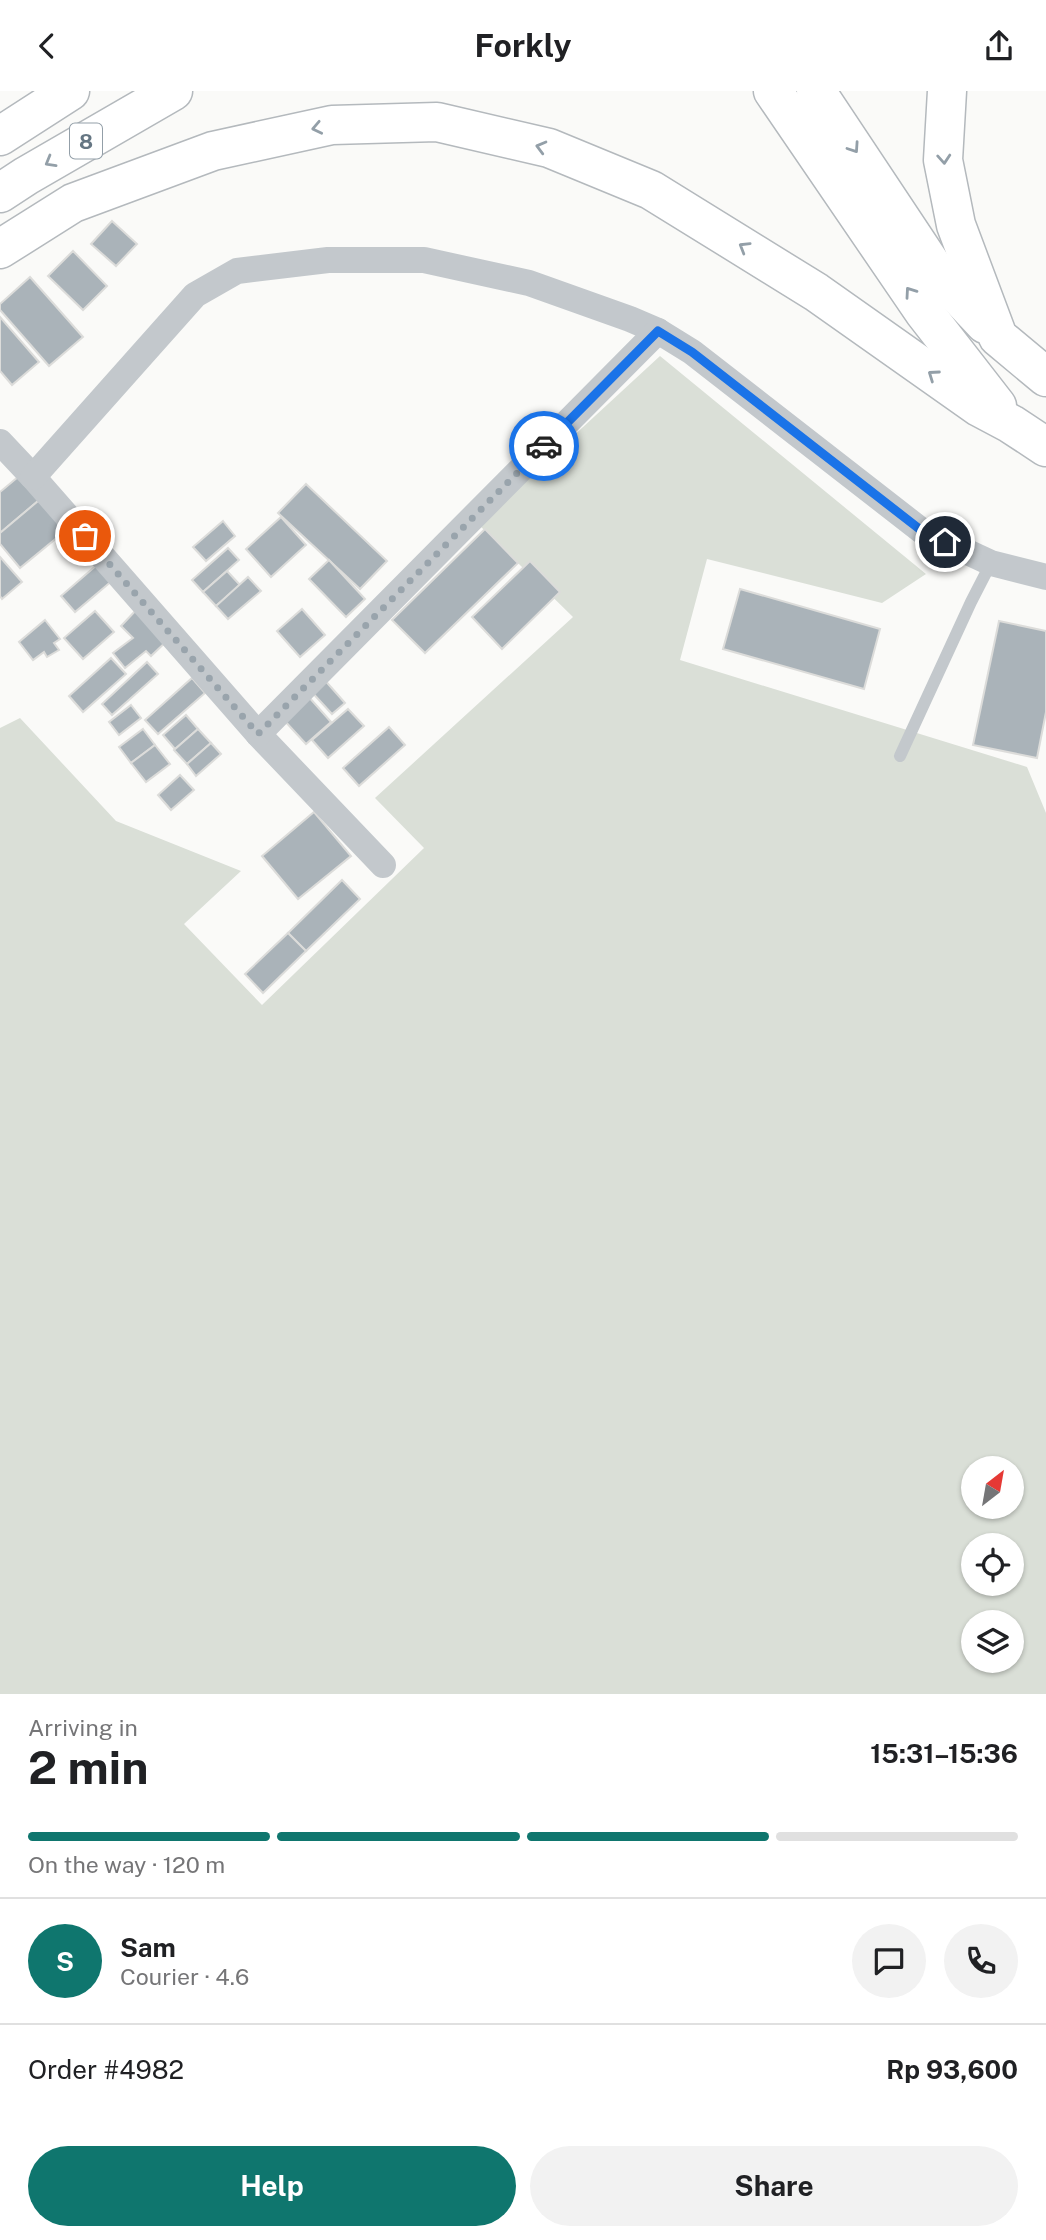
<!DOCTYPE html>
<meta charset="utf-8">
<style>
:root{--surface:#fff;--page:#f2f2f2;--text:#202124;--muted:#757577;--line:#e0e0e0;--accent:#0f766e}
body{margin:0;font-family:"Public Sans",sans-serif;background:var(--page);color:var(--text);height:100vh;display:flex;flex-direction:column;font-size:26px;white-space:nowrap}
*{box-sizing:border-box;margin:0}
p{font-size:23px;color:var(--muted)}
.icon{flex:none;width:38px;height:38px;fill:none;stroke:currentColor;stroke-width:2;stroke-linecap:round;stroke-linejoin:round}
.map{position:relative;height:1603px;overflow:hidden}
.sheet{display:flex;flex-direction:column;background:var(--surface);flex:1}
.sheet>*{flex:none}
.needle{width:46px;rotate:31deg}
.fabs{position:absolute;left:961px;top:1365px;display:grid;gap:14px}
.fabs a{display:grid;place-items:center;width:63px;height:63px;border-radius:50%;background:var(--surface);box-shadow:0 2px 5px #0004;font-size:35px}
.pin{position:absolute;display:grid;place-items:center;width:60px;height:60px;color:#fff;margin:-30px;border:4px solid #fff;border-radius:50%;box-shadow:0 2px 7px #0007}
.courier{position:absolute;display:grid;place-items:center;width:70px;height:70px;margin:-35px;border:5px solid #1a73e8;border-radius:50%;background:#fff;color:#222;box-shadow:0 2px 9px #0007}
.headline em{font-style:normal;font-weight:700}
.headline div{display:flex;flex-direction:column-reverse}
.headline{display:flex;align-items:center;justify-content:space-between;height:119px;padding:0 28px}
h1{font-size:46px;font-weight:700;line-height:52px}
.bar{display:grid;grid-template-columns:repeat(4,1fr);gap:10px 7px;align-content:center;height:84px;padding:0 28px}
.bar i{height:9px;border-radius:5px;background:var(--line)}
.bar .active{background:var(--accent)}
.bar p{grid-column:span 4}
.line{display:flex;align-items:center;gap:18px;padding:0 28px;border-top:2px solid var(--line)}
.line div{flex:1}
.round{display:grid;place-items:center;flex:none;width:74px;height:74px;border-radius:37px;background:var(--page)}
.cta{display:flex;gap:14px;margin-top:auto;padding:14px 28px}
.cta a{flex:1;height:80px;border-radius:42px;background:var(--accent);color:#fff;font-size:28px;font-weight:700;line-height:80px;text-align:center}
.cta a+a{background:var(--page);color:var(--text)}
header{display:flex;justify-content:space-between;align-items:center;height:91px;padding:0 28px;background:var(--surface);font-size:32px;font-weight:700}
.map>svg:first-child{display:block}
</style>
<header><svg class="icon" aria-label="back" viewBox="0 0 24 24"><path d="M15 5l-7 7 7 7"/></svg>Forkly<svg class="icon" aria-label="share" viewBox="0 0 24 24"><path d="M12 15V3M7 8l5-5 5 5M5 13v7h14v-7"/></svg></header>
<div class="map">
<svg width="1046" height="1603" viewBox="0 0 1046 1603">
<rect width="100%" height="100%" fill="#fafaf8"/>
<!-- green -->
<path fill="#dadfd7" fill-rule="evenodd" d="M 660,265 L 926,483 L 882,512 L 707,468 L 680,569 L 1027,676 L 1046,722 L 1046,1603 L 0,1603 L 0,637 L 20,627 L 116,730 L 241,780 L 184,833 L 262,914 L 424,757 L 375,707 L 573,526 L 478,433 ZM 973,1377 L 1012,1377 L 1012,1416 L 973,1416 ZM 973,1454 L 1012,1454 L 1012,1493 L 973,1493 ZM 973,1531 L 1012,1531 L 1012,1570 L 973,1570 Z"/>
<!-- building -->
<g fill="#aab3b9" stroke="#dcdcda" stroke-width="2">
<path d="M 112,130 L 137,153 L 116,175 L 91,153 Z"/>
<path d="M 73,160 L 107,195 L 83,219 L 48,185 Z"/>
<path d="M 30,186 L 83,246 L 49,275 L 0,219 L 0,213 Z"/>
<path d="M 0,226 L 39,271 L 12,294 L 0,280 Z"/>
<path d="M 24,381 L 44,405 L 0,442 L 0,401 Z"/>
<path d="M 306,393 L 387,470 L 360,498 L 278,422 Z"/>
<path d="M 44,405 L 70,436 L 20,477 L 0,453 L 0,442 Z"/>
<path d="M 281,426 L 306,454 L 271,486 L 246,458 Z"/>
<path d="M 223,430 L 235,445 L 206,470 L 193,456 Z"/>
<path d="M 485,438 L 518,472 L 425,562 L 392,529 Z"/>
<path d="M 228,457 L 239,469 L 203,501 L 192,489 Z"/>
<path d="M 0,466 L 22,491 L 2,508 L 0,505 Z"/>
<path d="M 329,469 L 365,508 L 346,526 L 309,488 Z"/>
<path d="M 530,470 L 560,501 L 502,558 L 472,526 Z"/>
<path d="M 98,473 L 113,489 L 75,521 L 61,505 Z"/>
<path d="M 227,480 L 240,494 L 216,515 L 203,501 Z"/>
<path d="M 248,486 L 261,500 L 228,528 L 216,515 Z"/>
<path d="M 740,498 L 880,538 L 864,598 L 723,558 Z"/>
<path d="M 139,516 L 170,547 L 151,565 L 146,560 L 125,577 L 113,562 L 133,547 L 121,535 Z"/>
<path d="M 302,518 L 325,544 L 300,566 L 277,540 Z"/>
<path d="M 95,520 L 114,541 L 83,568 L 64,547 Z"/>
<path d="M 45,529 L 60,548 L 54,552 L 59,559 L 47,566 L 44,561 L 33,569 L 19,551 Z"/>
<path d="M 999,530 L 1046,540 L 1046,621 L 1037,667 L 973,654 Z"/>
<path d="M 111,567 L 126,583 L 83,621 L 69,605 Z"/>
<path d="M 147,571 L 158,583 L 112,624 L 102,613 Z"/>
<path d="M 322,586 L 345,612 L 332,623 L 309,598 Z"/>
<path d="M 192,587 L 205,602 L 158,643 L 145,629 Z"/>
<path d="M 308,605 L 331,631 L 306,653 L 283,628 Z"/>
<path d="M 131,614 L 141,627 L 119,644 L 109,631 Z"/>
<path d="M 348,618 L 364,635 L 328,667 L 312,649 Z"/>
<path d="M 186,624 L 198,638 L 175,658 L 163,644 Z"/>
<path d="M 389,636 L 405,654 L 359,695 L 343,677 Z"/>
<path d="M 143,638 L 155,654 L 131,672 L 119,656 Z"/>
<path d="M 198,638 L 211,652 L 187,673 L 174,659 Z"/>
<path d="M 211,652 L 221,663 L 196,685 L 187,673 Z"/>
<path d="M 155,654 L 170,673 L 146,691 L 131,672 Z"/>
<path d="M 180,684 L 194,699 L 171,719 L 158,704 Z"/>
<path d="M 314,721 L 351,765 L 298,808 L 262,765 Z"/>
<path d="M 342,789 L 360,808 L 306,860 L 288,842 Z"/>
<path d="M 288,842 L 306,860 L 263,902 L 245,883 Z"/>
</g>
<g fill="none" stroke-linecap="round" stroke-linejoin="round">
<!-- motorway casing -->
<g stroke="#b4b9bd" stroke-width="41">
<g id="motorway">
<path d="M 773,0 L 924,221 L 997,315"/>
<path d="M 816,0 L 937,182 L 985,233"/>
<path d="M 947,0 L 943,69 L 956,134 L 998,246 L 1046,286"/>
<path d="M 0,45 L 70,0"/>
<path d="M 0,102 L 26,85 L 173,0"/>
<path d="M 0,158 L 73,112 L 213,60 L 332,34 L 437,31 L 549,57 L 651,99 L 816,201 L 979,316 L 1011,333 L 1046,356"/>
</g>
</g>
<!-- service -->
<path stroke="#c3c8cc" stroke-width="12" d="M 900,665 L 971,511 L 991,472"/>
<!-- minor -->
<g stroke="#c3c8cc" stroke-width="26">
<path d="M 0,351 L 33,386 L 258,643 L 383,774"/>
<path d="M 33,386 L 195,204 L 237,180 L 328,169 L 424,169 L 529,192 L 630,228 L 658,240 L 692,261 L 922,440 L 991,472 L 1046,486"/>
<path d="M 258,643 L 658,240"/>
</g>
<!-- motorway -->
<use href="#motorway" stroke="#fff" stroke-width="38"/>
</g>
<!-- one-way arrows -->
<defs><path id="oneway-chevron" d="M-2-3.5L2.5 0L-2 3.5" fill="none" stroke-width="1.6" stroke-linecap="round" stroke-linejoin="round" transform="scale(1.75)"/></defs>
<g stroke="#939fa8">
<use href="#oneway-chevron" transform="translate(317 37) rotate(168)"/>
<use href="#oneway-chevron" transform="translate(541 56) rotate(-165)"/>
<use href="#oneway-chevron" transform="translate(854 57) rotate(56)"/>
<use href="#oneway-chevron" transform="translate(944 68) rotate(86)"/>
<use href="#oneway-chevron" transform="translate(50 71) rotate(150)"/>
<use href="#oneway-chevron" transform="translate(744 156) rotate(-149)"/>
<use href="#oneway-chevron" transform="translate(910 201) rotate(-125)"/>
<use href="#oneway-chevron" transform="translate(933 284) rotate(-145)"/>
</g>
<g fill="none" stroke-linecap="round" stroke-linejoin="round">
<!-- done -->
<path stroke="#99a4ac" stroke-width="7" stroke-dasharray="0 12.6" d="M 85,445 L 258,643 L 544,355"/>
<!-- route -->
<path stroke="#1a73e8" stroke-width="9" d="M 544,355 L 658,240 L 692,261 L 922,440 L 945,451"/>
</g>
<g text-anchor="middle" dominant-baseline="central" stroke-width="7" stroke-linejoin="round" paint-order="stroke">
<!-- shield labels -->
<rect fill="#fff" stroke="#939fa8" stroke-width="2" x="70" y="32.5" width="32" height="35" rx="5"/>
<g font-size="21" font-weight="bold" fill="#657683">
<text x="86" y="50">8</text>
</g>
</g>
</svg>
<div class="fabs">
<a><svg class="needle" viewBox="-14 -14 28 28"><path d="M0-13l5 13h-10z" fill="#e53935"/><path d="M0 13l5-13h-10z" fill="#757577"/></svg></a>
<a><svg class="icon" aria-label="locate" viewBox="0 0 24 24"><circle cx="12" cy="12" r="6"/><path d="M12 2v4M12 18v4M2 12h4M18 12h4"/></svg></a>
<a><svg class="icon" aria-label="layers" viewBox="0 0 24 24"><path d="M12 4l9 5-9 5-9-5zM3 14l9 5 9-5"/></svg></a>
</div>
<div class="pin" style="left:85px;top:445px;background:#ea580c"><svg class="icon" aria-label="bag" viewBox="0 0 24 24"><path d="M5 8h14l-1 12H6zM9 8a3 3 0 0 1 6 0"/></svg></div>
<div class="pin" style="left:945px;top:451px;background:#1f2937"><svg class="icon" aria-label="home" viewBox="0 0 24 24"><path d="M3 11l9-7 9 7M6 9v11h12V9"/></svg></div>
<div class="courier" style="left:544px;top:355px"><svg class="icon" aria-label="car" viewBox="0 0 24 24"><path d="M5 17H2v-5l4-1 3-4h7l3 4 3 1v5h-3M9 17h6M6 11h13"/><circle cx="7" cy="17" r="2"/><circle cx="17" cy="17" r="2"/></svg></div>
</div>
<section class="sheet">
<div class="headline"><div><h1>2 min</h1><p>Arriving in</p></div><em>15:31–15:36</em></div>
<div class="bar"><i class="active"></i><i class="active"></i><i class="active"></i><i></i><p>On the way · 120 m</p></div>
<div class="line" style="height:126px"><b class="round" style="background:var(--accent);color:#fff">S</b><div><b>Sam</b><p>Courier · 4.6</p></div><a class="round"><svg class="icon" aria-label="chat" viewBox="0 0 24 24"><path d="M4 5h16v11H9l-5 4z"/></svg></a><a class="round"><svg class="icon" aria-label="phone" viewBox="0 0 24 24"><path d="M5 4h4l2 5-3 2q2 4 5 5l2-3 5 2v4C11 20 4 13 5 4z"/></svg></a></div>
<div class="line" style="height:91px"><div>Order #4982</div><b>Rp 93,600</b></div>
<div class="cta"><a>Help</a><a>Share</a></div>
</section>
